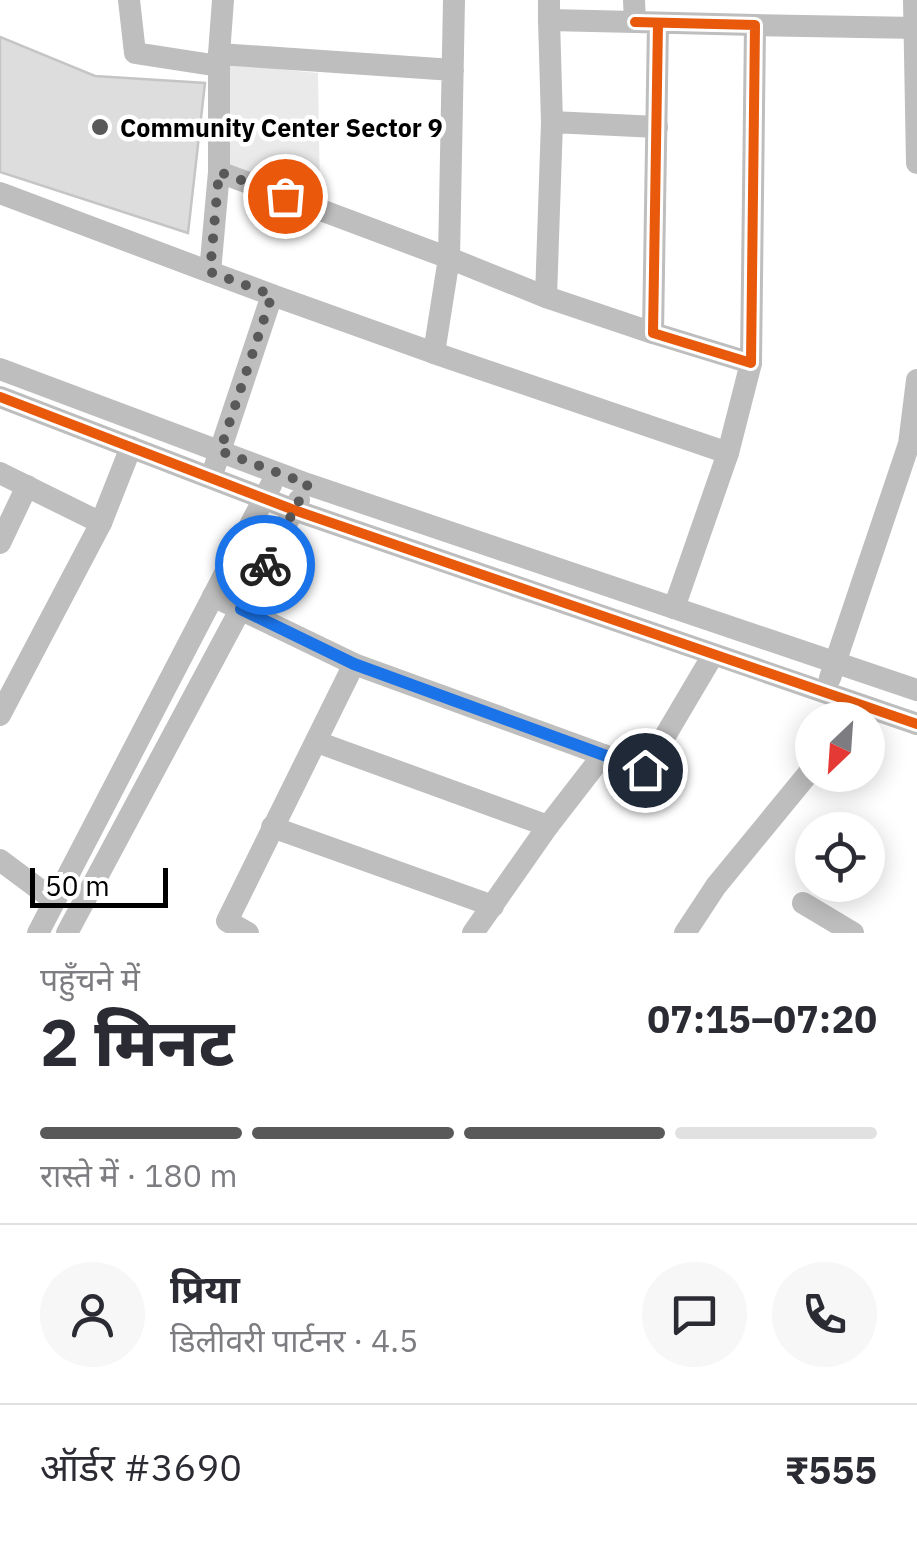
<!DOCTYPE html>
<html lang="hi">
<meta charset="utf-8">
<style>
:root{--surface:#fff;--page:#f7f7f7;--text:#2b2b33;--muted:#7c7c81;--line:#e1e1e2;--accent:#595959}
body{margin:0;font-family:"IBM Plex Sans","Noto Sans Devanagari",sans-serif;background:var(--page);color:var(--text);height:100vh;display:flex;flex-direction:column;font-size:38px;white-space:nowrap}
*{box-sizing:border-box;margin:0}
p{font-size:32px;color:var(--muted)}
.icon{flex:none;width:55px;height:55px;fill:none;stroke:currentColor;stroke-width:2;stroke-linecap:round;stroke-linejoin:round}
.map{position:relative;height:933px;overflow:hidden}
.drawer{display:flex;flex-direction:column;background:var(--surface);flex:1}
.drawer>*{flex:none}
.needle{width:65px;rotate:205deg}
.buttons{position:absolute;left:795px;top:702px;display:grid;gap:20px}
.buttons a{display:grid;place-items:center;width:90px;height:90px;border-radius:50%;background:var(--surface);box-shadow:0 5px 25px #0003;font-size:50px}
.scale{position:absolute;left:30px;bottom:25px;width:138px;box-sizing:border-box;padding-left:10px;border:5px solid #000;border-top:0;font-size:28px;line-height:35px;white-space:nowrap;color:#000;-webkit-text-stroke:8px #fff;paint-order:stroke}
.pin{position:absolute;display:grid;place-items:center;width:85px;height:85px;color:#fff;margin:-42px;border:5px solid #fff;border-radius:50%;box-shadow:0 2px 10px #0007}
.courier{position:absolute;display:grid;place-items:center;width:100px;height:100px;margin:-50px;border:8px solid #1a73e8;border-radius:50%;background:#fff;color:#222;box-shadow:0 2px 12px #0007}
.overview em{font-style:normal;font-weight:800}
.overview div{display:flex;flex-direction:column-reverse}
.overview{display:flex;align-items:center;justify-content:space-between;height:170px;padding:0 40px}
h1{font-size:65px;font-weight:800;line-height:75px}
.bar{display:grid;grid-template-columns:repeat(4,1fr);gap:15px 10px;align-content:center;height:120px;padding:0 40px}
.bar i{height:12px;border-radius:8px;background:var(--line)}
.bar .on{background:var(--accent)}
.bar p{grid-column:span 4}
.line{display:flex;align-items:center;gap:25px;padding:0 40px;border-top:2px solid var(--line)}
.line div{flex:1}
.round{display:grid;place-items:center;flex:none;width:105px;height:105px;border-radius:52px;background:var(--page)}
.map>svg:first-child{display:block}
</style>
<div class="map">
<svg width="917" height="933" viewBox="0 0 917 933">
<rect width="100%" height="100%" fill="#fff"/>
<!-- green -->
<path fill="#eaeaea" d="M 228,64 L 318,73 L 320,200 L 228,169 Z"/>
<!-- building -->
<path fill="#ddd" stroke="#c5c5c5" stroke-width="2.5" d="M 0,37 L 95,76 L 205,83 L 188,233 L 0,172 Z"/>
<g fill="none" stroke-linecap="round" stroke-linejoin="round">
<!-- minor -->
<g stroke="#bebebe" stroke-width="22">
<path d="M 129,0 L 135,53 L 219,66"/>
<path d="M 549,0 L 549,20 L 635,22 L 634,0"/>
<path d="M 914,0 L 917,163"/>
<path d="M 549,20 L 552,122"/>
<path d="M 635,22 L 755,25 L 751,363 L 653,333 L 658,23"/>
<path d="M 755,25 L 917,28"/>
<path d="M 219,54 L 223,0"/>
<path d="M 453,70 L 219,54 L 219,172 L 449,258 L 454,0"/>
<path d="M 0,193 L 210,272 L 219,172"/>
<path d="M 210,272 L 272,295 L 215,466"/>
<path d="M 272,295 L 434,353 L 449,258 L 546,297"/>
<path d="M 653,333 L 546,297 L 552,122 L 657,127"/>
<path d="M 434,353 L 728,453 L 674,608"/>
<path d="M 0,369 L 307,484 L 917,690"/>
<path d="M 0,397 L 294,510 L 917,724"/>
<path d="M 728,453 L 751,363"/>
<path d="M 0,473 L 101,523 L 0,715"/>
<path d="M 101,523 L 131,447"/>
<path d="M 0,543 L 27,486"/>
<path d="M 213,596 L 354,664 L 645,770 L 713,655"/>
<path d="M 830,678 L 909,444 L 917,380"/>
<path d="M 317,742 L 548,826"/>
<path d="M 272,827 L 493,906"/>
<path d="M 0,860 L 55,901"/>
<path d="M 803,903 L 853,933"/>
<path d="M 38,933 L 271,485"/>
<path d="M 67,933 L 299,500"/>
<path d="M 248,933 L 227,921 L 354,664"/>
<path d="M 473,933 L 548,826 L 603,755"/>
<path d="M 685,933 L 716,886 L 812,769"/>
</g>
<!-- cycleway casing -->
<g stroke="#fff" stroke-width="16">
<g id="cycleway">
<path d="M 635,22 L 755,25 L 751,363 L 653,333 L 658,23"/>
<path d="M 0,397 L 294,510 L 917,724"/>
</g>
</g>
<!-- cycleway -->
<use href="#cycleway" stroke="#e8590c" stroke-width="10"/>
</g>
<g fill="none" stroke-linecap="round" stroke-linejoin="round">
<!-- done -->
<path stroke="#595959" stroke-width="10" stroke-dasharray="0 18" d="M 265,565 L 308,484 L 220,451 L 272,295 L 210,272 L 219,172 L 285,196"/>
<!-- route -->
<path stroke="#1a73e8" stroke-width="12" d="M 265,565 L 241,609 L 354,664 L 645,770"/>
</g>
<!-- markers -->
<circle fill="#595959" stroke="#fff" stroke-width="4" cx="100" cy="127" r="10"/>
<g text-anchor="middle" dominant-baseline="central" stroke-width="9" stroke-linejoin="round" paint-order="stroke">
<!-- poi labels -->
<g font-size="25" font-weight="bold" fill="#000" stroke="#fff" text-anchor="start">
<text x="120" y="127">Community Center Sector 9</text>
</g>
</g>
</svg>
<div class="buttons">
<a><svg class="needle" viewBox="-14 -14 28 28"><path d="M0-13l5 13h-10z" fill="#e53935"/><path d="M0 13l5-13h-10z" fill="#7c7c81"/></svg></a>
<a><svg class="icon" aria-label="locate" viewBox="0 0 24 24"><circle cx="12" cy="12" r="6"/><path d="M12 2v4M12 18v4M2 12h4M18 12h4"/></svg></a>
</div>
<div class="scale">50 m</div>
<div class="pin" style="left:285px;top:196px;background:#ea580c"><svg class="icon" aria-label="bag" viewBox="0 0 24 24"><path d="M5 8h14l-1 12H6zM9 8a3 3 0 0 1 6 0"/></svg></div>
<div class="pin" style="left:645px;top:770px;background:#1f2937"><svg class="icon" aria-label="home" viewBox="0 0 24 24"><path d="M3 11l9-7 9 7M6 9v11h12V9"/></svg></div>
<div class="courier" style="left:265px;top:565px"><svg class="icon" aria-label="bike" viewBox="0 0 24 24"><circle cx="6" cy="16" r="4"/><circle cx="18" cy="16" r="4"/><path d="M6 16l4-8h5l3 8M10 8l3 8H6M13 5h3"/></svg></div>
</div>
<section class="drawer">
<div class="overview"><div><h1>2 मिनट</h1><p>पहुँचने में</p></div><em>07:15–07:20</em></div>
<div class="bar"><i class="on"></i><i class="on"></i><i class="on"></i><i></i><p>रास्ते में · 180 m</p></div>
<div class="line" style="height:180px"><a class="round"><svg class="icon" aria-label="person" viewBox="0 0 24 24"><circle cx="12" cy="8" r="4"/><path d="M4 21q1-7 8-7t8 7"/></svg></a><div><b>प्रिया</b><p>डिलीवरी पार्टनर · 4.5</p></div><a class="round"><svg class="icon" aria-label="chat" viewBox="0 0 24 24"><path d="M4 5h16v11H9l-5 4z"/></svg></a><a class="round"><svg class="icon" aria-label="phone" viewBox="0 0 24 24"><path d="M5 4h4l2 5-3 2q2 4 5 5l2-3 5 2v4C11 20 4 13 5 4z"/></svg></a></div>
<div class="line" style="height:130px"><div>ऑर्डर #3690</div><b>₹555</b></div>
</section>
